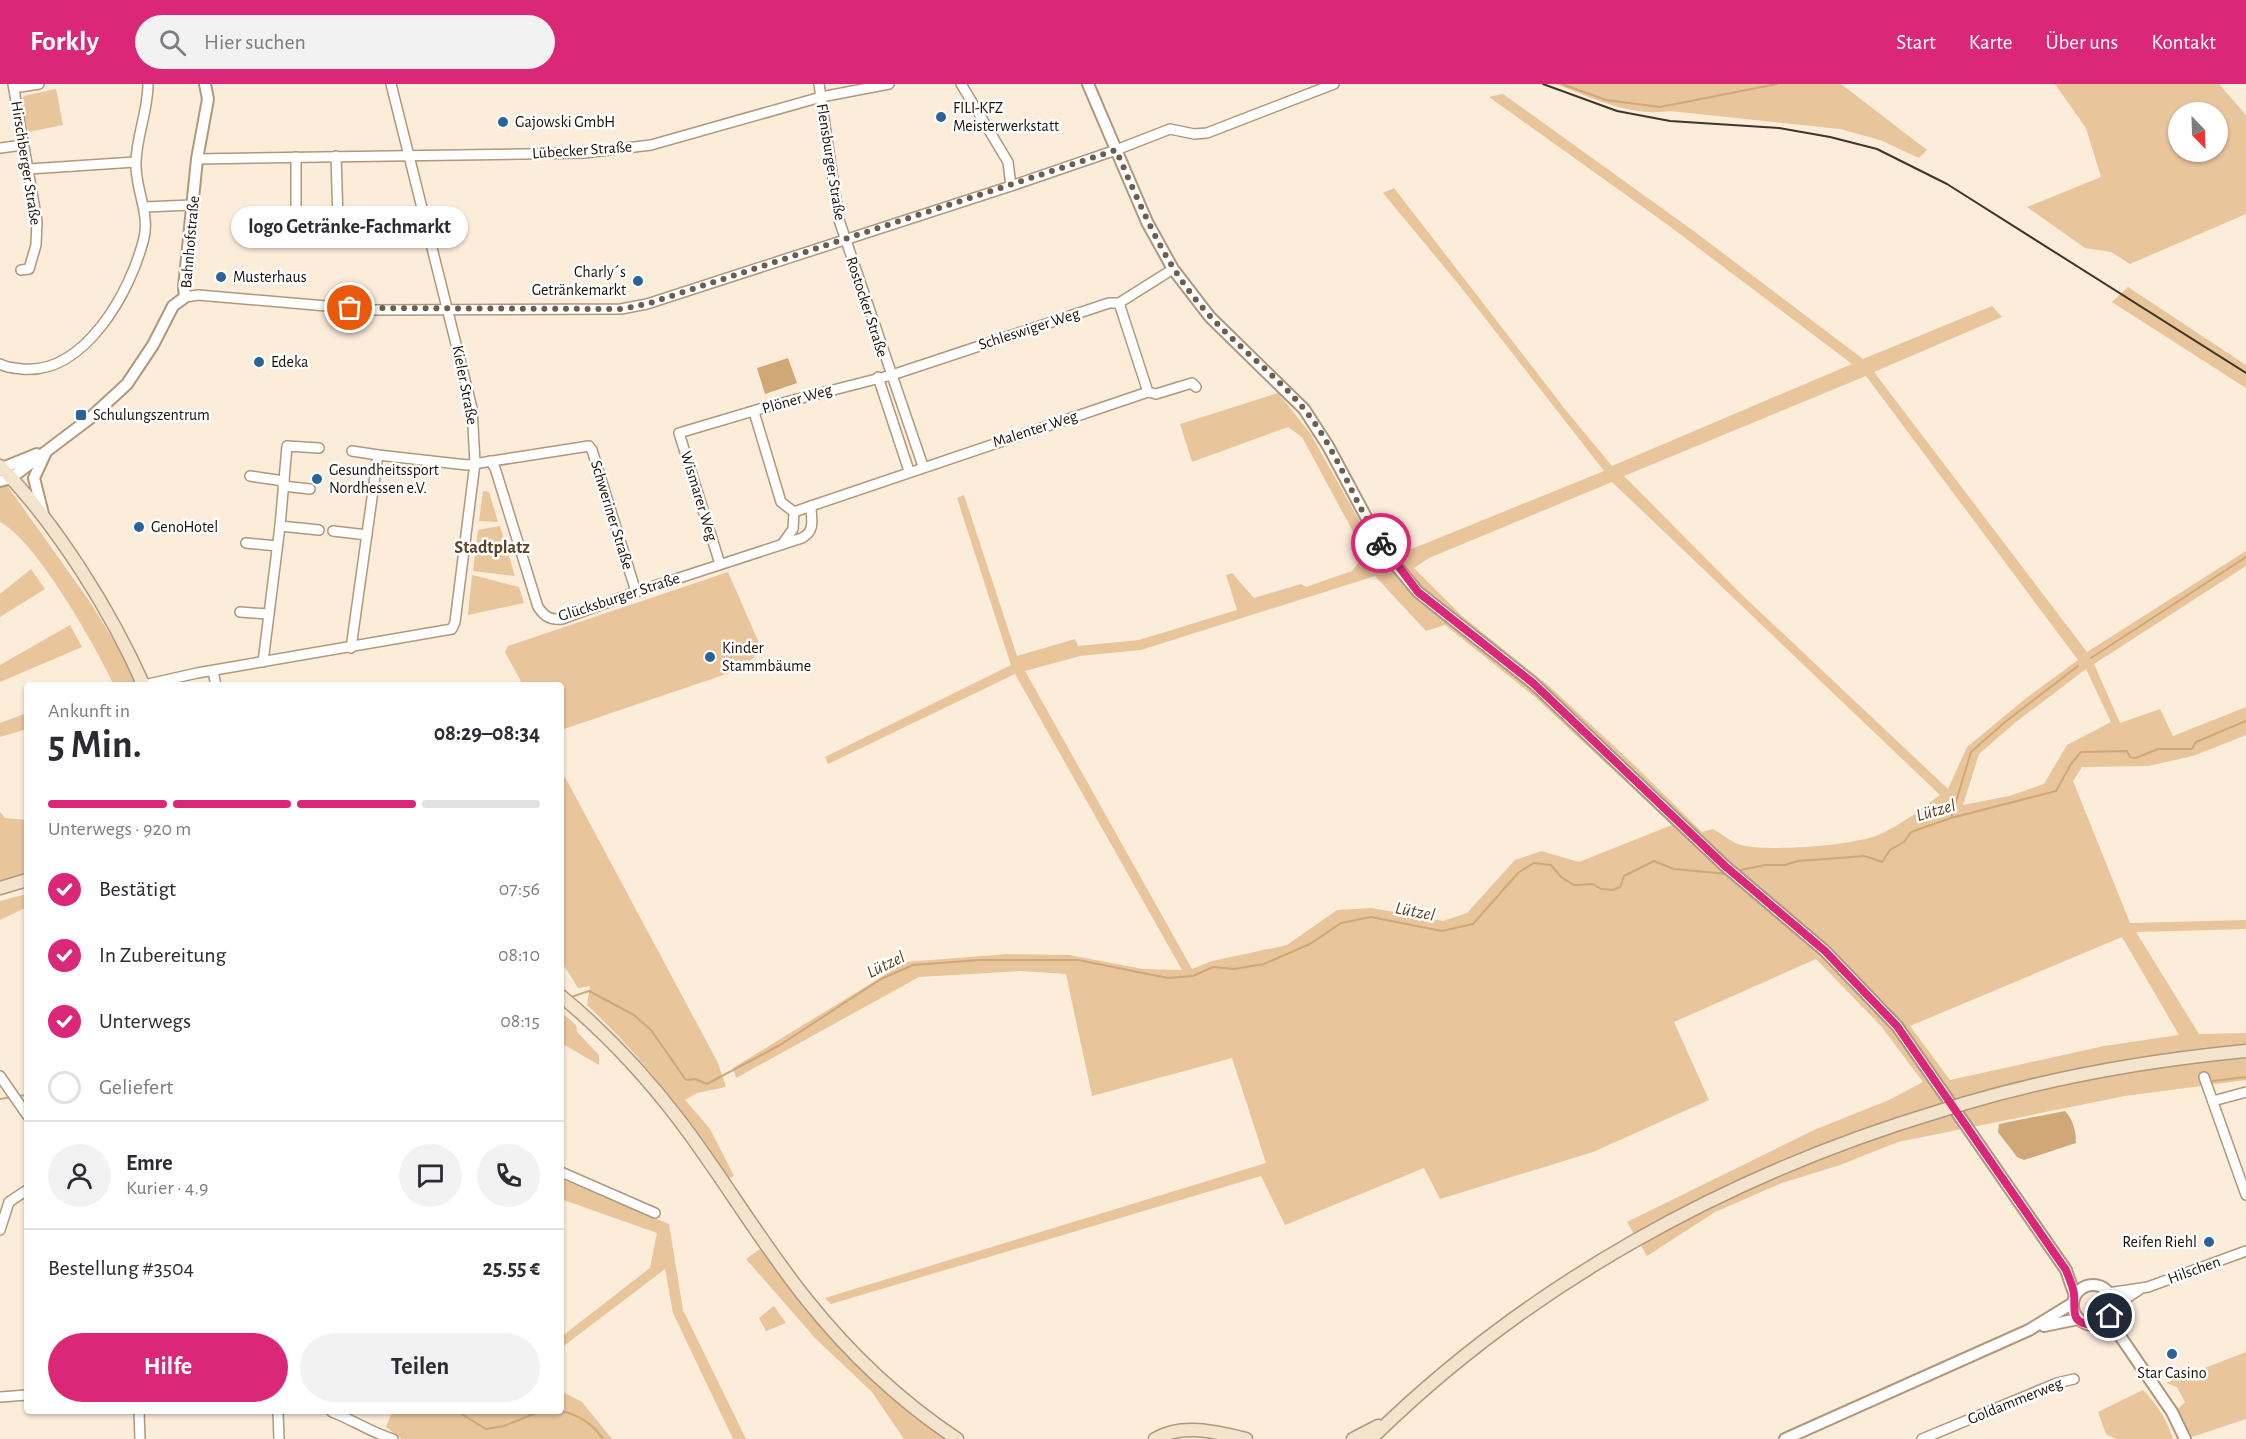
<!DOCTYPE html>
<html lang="de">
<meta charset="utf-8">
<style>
:root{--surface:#fff;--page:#f2f2f3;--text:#2b2b33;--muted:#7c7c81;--line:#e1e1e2;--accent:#db2777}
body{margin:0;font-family:"Alegreya Sans",sans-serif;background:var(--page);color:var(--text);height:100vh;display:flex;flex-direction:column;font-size:22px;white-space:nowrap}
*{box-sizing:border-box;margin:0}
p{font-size:20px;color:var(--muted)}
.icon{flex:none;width:33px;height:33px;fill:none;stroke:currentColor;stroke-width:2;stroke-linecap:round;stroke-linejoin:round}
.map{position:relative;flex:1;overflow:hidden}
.details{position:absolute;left:24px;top:598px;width:540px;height:732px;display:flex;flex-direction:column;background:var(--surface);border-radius:6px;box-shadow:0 2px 4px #0004}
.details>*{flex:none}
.needle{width:39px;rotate:157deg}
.controls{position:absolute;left:2168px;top:18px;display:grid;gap:12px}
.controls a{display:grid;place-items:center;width:60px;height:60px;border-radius:50%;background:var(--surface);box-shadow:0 2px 4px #0004;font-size:30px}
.pin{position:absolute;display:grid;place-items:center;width:51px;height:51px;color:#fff;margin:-26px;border:3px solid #fff;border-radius:50%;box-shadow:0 2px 6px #0007}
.courier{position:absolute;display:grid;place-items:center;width:60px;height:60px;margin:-30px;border:4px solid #db2777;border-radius:50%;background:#fff;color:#222;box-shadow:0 2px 8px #0007}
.bubble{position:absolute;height:42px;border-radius:21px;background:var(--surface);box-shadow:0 2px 4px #0004;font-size:20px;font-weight:600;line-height:42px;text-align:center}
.summary em{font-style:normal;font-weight:600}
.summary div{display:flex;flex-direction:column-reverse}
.summary{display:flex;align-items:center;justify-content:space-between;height:102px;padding:0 24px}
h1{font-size:39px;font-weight:600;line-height:45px}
.bar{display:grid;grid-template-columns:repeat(4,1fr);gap:9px 6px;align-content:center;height:72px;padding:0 24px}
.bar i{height:8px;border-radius:4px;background:var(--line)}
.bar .active{background:var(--accent)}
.bar p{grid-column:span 4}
.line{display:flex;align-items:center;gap:15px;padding:0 24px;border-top:2px solid var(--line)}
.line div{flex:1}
.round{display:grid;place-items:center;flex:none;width:63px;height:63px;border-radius:32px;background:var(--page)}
ol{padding:0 24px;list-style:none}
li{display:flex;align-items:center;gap:18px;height:66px}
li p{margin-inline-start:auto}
li .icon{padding:6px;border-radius:50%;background:var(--accent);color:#fff;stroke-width:4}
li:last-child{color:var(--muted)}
li i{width:33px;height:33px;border:3px solid var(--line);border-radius:50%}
.primary-button{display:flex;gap:12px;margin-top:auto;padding:12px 24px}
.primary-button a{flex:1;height:69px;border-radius:36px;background:var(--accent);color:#fff;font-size:24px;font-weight:600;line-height:69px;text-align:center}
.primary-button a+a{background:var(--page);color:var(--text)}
header{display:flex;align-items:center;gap:36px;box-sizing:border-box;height:84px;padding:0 30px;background:var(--accent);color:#fff}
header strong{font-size:28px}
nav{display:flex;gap:33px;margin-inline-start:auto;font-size:21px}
.search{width:420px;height:54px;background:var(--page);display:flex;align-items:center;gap:15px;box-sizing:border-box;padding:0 21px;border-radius:33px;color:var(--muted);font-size:22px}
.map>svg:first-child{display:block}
</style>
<header>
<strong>Forkly</strong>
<div class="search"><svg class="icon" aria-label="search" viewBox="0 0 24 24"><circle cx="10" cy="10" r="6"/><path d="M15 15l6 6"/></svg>Hier suchen</div>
<nav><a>Start</a><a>Karte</a><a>Über uns</a><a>Kontakt</a></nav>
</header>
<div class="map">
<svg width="2246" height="1355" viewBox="0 0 2246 1355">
<rect width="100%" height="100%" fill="#fcecda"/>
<!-- green -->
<g fill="#e8c59b" fill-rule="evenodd">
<path d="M 1556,0 L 1841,0 L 1927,66 L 1919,74 L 1880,56 L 1840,45 L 1670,27 C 1631,33 1592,14 1556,0 Z"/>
<path d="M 2055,0 L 2219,0 L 2246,31 L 2246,130 L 2130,180 L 2111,168 L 2085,164 L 2027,123 L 2101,93 L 2086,44 ZM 2217,28 L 2217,68 L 2178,68 L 2178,28 Z"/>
<path d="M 56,5 L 63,41 L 28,48 L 21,17 L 24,12 Z"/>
<path d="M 1503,10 L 1695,148 L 1863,275 L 1992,222 L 2002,233 L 1874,288 L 2087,568 L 2246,467 L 2246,482 L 2094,580 L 2120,639 L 2160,625 L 2173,652 L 2246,623 L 2246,651 L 2193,672 L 2148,682 L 2082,683 L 2073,697 L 2130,839 L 2246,836 L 2246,845 L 2136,848 L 2199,950 L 2246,949 L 2246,996 L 2125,1012 L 1898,1058 L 1840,1081 L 1782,1099 L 1715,1128 L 1647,1172 L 1627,1138 L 1814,1046 L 1889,1016 L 1923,998 L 1881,942 L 1816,875 L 1674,938 L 1709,1016 L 1593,1068 L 1440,1115 L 1424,1084 L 1285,1141 L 1261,1092 L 831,1220 L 825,1214 L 1266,1079 L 1232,974 L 1092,1012 L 1066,890 L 1021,887 L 919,893 L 736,994 L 733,984 L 906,878 L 1008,870 L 1069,871 L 1143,885 L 1182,886 L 1015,590 L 828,680 L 825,673 L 1011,581 L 957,414 L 964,411 L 1017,572 L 1075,555 L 1078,562 L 1139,556 L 1237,526 L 1226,491 L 1232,489 L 1254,514 L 1301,500 L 1306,503 L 1352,487 L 1365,470 L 1302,353 L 1288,343 L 1192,378 L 1180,340 L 1278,309 L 1310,349 L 1382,477 L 1604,387 L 1460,202 L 1383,109 L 1394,104 L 1568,329 L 1612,382 L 1852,280 L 1668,141 L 1489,13 ZM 1866,292 L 2078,576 L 2025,615 L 1967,663 L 1948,705 L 1741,510 L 1624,392 ZM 1612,398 L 1940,711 C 1921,725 1900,742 1878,751 C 1851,762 1774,767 1745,762 C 1735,761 1722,750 1713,745 L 1702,748 L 1630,677 L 1549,602 L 1462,532 L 1414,484 L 1429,474 ZM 1375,492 L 1426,547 L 1445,541 L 1535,613 L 1672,741 L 1579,778 L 1541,767 L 1515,776 L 1467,829 L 1443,837 L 1372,824 L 1337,826 L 1287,861 L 1212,877 L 1192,885 L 1025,587 L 1080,572 L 1141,566 ZM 2086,585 L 2111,638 L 2067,661 L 2044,700 L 2009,712 L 1963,721 L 1979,670 L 2016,638 ZM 2122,853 L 2179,951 L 2104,962 L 1950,996 L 1910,942 Z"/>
<path d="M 2128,203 L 2246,281 L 2246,304 L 2112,218 Z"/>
<path d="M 6,400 L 90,518 L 131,585 L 138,601 L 114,601 C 96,563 36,456 0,438 L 0,401 Z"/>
<path d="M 483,407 L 489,408 L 498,438 L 479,437 Z"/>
<path d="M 500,442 L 515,492 L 473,487 L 478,446 Z"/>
<path d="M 31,485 L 45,505 L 0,533 L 0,510 Z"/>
<path d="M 728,488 L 762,566 L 741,585 L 561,646 L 561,602 L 523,601 L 505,568 L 508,562 Z"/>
<path d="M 472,491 L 519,503 L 524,519 L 468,531 Z"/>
<path d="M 70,541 L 82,563 L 0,598 L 0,581 Z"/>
<path d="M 27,629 L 27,645 L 0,653 L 0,639 Z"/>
<path d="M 565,693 L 718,979 L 726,1003 L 697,1009 L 685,1016 L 710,1045 L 734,1092 L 727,1095 C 686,1031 642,972 587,921 L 590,902 L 578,904 L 563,880 L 561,881 L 561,698 Z"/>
<path d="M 0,728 L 5,734 L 27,736 L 27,789 L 0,797 Z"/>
<path d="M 27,810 L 27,823 L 0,836 L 0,817 Z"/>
<path d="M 561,928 L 576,941 L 577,948 L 599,971 L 599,981 L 561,959 Z"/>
<path d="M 561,1095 L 669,1140 L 683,1226 L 746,1355 L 733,1355 L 673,1229 L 665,1185 L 561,1264 L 561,1253 L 650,1184 L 657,1149 L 561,1115 Z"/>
<path d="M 760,1165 C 775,1183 787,1203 802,1221 C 843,1273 894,1316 948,1355 L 904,1355 L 872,1308 L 815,1254 L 746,1175 Z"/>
<path d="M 774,1222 L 786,1239 L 766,1247 L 759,1234 Z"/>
<path d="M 2246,1268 L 2246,1335 L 2192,1353 L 2177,1326 L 2185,1318 L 2177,1303 L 2166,1299 Z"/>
<path d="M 2143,1306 C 2157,1320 2167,1336 2173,1355 L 2116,1355 L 2106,1350 L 2098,1328 Z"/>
<path d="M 561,1307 L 582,1318 L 612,1355 L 402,1355 L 386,1343 L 392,1328 L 561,1328 Z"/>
</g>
<!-- water -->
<g fill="#d0a877">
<path d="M 788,274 L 797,299 L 765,310 L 757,284 Z"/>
<path d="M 2065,1027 C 2073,1035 2076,1048 2076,1059 L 2024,1076 L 2017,1073 L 1998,1048 L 1999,1040 Z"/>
</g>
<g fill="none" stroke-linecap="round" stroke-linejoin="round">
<!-- stream -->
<g stroke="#d0a877" stroke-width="2">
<path d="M 1562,0 L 1606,16 L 1660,23 L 1777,0"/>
<path d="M 2091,574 L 2246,473"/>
<path d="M 1951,734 L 1971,668 L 2005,638 L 2078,582"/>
<path d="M 1736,787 L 1765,781 L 1785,781 L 1798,777 L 1865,772 L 1882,778 L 1890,766 L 1904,758 L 1911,748 L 1951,734 L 2056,707 L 2071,680 L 2081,668 L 2127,667 L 2130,673 L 2136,674 L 2158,665 L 2192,665 L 2196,658 L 2246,637"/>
<path d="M 571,913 L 589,907 L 634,931 L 651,946 L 686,996 L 695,995 L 707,1000 L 780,961 L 881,895 L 913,881 L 979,876 L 1078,876 L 1168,894 L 1193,892 L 1213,883 L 1234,885 L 1264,880 L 1310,860 L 1341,839 L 1371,833 L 1442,847 L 1473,840 L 1519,788 L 1534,779 L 1551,781 L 1561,793 L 1574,801 L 1593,800 L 1601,805 L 1612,806 L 1620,803 L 1624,792 L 1654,777 L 1674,785 L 1727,790"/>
<path d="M 2213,997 L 2246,993"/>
<path d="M 18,1012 L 27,1011"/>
<path d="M 0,1015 L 12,1013"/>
<path d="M 561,1327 C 579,1331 593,1340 603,1355"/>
<path d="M 435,1328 L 444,1328"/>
<path d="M 458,1328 L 486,1345 L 504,1342 L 539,1328"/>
</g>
<!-- minor casing -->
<g stroke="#b0987b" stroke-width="12">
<g id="minor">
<path d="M 13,0 L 37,137 L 36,161 L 29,185 L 21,186"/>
<path d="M 819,0 L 839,136 L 923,382"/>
<path d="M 961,0 L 1008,78 L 1011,102"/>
<path d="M 14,4 L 39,0"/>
<path d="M 0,64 L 23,61"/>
<path d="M 336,72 L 338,136"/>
<path d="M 296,73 L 296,137 L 391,134"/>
<path d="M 197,75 L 584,69 L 651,61 L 821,13 L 889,0"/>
<path d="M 29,85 L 135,78"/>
<path d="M 144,123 L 192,121"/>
<path d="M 185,213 L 198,211 L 373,226 L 621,225 L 647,220 L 1011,102 L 1116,66 L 1170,45 L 1194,50 L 1207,49 L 1334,0"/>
<path d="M 1119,219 L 1148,308"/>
<path d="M 0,280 C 7,284 14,284 22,285 C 85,291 131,207 144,154 C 150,128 134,102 136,77 C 137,51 148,26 148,0"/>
<path d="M 878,293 L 909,387"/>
<path d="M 754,328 L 781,418 L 794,428"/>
<path d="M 352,367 L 378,371"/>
<path d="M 490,377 L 495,384 L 538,523 C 545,533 550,536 562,535 L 636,508 L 802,454 C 816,446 811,436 811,422 L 794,428 L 793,445 L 783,459"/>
<path d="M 250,392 L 284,397"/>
<path d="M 283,402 L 310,405"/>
<path d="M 811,422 L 1148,308 L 1156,310 L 1192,299 L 1196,303"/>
<path d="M 280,442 L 319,446"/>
<path d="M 333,447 L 367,451"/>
<path d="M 246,459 L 277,462"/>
<path d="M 720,480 L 679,349 L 763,324 L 892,291 L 1109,219 L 1119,219 L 1173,185"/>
<path d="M 240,528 L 268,530"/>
<path d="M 351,564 L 378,371 L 467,381 L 589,362 L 592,366 L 636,508"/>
<path d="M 263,578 L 280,442 L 287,362 L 319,364"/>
<path d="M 213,587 L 216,602"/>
<path d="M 144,601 L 197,589 L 452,545 L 455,538 L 475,379 L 472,324 L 391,0"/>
<path d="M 0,992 L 27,1031"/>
<path d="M 2204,993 L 2246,1111"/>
<path d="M 2213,1017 L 2246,1008"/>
<path d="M 561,1088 L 655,1129"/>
<path d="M 9,1118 L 27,1106"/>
<path d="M 0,1146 L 9,1118"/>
<path d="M 2108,1209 L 2148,1203 L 2246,1167"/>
<path d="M 2113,1223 L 2139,1206"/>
<path d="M 0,1313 L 27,1311"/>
<path d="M 139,1328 L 140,1355"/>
<path d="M 278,1328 L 279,1355"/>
<path d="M 332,1328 C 353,1336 372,1349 393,1355"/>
<path d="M 1922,1355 L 2057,1299 L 2074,1295"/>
</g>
</g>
<!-- tertiary casing -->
<g stroke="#b0987b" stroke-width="14">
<g id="tertiary">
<path d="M 1088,0 L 1147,138 L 1173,185 L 1210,233 L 1304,325 L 1328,362 L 1373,446 L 1395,480 L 1418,508 L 1533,599 L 1725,782 L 1825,867 L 1897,942 L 2066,1186 L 2075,1212"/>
<path d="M 0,385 L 37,370"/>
<path d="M 0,397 L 11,394 L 89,335 L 127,300 L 153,261 L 173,222 L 185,213 L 184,203 L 197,75 L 208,15 L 205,0"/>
<path d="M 43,430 L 34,394 L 46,368"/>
<circle cx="2093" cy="1221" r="20"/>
<path d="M 2110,1232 L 2116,1246 L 2172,1328 L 2185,1355"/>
<path d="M 2044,1242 L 2078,1235"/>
<path d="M 1785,1355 L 2029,1246 L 2073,1219"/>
</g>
</g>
<!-- secondary casing -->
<g stroke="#b0987b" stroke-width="15">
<g id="secondary">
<path d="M 0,382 C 57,441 111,527 144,602"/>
<path d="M 0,804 L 27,796"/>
<path d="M 561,912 C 606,949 645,991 680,1037 C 724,1095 761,1159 807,1216 C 850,1270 900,1317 957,1355"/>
<path d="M 1966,1019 C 2058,992 2151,976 2246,967"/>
<path d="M 1155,1355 C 1182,1339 1217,1348 1246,1355"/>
<path d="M 1353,1355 L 1378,1342"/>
<path d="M 1371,1355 C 1528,1200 1729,1090 1940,1027"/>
</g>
</g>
<!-- minor -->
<use href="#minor" stroke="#fff" stroke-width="9"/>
<!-- tertiary -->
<use href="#tertiary" stroke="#fff" stroke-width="10"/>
<!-- secondary -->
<use href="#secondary" stroke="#f4e3cd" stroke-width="12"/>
<!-- rail -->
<path stroke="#3f3529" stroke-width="2" d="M 1543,0 L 1617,27 L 1670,37 L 1779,44 L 1830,53 L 1877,65 L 1947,100 L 2246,289"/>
<!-- secondary-bridge casing -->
<g stroke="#b0987b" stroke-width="15" stroke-linecap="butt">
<path id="secondary-bridge" d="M 1940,1027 L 1966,1019"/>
</g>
<!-- secondary-bridge -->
<use href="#secondary-bridge" stroke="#f4e3cd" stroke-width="12"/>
</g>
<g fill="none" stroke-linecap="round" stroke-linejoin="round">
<!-- done -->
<path stroke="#6a5e51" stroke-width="6" stroke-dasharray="0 10.8" d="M 350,224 L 621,225 L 647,220 L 1116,66 C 1142,125 1165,184 1210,232 C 1239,264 1276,291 1304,325 C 1337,365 1353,417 1381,459"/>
<!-- route -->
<path stroke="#db2777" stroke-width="8" d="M 1381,459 L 1418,508 L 1533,599 L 1725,782 L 1825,867 L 1897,942 L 2066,1186 C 2069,1194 2073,1202 2074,1210 C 2076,1226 2068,1240 2095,1241 L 2110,1232"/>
</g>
<!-- markers -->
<g fill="#2a629a" stroke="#fff" stroke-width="2">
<circle cx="941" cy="33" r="6"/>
<circle cx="503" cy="38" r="6"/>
<circle cx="221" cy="193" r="6"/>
<circle cx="638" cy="197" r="6"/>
<circle cx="259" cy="278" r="6"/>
<rect x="75" y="325" width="12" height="12" rx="3"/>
<circle cx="317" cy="395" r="6"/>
<circle cx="139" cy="443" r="6"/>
<circle cx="710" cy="573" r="6"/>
<circle cx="2209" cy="1158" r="6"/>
<circle cx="2172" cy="1270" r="6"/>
</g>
<g text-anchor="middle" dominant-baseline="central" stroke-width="5" stroke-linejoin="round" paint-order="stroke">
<!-- poi labels -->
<g font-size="16" fill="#1b1207" stroke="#fff" text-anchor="start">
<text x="953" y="24">FILI-KFZ<tspan x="953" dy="18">Meisterwerkstatt</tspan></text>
<text x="515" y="38">Gajowski GmbH</text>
<text x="626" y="188" text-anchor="end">Charly´s<tspan x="626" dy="18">Getränkemarkt</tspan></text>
<text x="233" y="193">Musterhaus</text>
<text x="271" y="278">Edeka</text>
<text x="93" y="331">Schulungszentrum</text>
<text x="329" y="386">Gesundheitssport<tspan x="329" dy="18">Nordhessen e.V.</tspan></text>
<text x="151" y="443">GenoHotel</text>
<text x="722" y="564">Kinder<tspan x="722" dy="18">Stammbäume</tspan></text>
<text x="2197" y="1158" text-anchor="end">Reifen Riehl</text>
<text x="2172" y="1289" text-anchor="middle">Star Casino</text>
</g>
<!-- street labels -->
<g font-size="16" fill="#1b1207" stroke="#fff">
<text transform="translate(582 66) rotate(-4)">Lübecker Straße</text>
<text transform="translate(831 78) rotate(81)">Flensburger Straße</text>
<text transform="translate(26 79) rotate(81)">Hirschberger Straße</text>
<text transform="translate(190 158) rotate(-85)">Bahnhofstraße</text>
<text transform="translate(867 223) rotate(72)">Rostocker Straße</text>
<text transform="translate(1029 245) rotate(-18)">Schleswiger Weg</text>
<text transform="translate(465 301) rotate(79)">Kieler Straße</text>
<text transform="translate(797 315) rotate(-16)">Plöner Weg</text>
<text transform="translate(1035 345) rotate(-18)">Malenter Weg</text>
<text transform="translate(699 412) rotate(73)">Wismarer Weg</text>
<text transform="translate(612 431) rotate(73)">Schweriner Straße</text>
<text transform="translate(619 513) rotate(-18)">Glücksburger Straße</text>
<text transform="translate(2194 1186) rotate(-20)">Hilschen</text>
<text transform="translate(2015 1317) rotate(-22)">Goldammerweg</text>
</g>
<!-- neighbourhood labels -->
<g font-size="18" font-weight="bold" fill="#59442a" stroke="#fff">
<text x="492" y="464">Stadtplatz</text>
</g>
<!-- water labels -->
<g font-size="18" font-style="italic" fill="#5b3f18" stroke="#fff">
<text transform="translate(1936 727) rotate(-16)">Lützel</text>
<text transform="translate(1415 828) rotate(11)">Lützel</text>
<text transform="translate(886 881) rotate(-26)">Lützel</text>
</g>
</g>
</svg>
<div class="controls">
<a><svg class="needle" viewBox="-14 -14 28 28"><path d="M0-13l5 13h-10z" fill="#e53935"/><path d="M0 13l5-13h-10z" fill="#7c7c81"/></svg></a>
</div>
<div class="pin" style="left:350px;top:224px;background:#ea580c"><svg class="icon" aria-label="bag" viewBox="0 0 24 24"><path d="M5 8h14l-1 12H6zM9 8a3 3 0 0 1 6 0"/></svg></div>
<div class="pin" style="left:2110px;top:1232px;background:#1f2937"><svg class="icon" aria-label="home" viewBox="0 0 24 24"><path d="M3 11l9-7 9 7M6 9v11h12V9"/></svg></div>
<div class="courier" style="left:1381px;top:459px"><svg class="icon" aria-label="bike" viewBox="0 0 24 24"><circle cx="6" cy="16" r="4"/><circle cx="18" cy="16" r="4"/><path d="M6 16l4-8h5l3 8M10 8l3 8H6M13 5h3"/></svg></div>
<div class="bubble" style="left:231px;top:122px;width:237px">logo Getränke-Fachmarkt</div>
<section class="details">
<div class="summary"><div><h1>5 Min.</h1><p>Ankunft in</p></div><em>08:29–08:34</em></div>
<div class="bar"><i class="active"></i><i class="active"></i><i class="active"></i><i></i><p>Unterwegs · 920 m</p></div>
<ol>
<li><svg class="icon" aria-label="check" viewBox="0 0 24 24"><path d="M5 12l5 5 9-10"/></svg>Bestätigt<p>07:56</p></li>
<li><svg class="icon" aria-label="check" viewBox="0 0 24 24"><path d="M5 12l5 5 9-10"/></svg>In Zubereitung<p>08:10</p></li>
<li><svg class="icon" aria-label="check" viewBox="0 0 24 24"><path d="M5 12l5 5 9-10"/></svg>Unterwegs<p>08:15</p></li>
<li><i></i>Geliefert</li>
</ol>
<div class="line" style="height:108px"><a class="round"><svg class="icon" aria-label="person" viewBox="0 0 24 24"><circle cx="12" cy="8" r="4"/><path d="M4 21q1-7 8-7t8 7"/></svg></a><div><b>Emre</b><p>Kurier · 4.9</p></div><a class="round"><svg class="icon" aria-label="chat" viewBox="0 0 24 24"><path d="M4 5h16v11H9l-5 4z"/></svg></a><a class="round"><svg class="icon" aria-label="phone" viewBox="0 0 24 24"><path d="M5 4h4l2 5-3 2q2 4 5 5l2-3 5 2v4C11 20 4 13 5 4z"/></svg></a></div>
<div class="line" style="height:78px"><div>Bestellung #3504</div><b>25.55 €</b></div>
<div class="primary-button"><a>Hilfe</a><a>Teilen</a></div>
</section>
</div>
